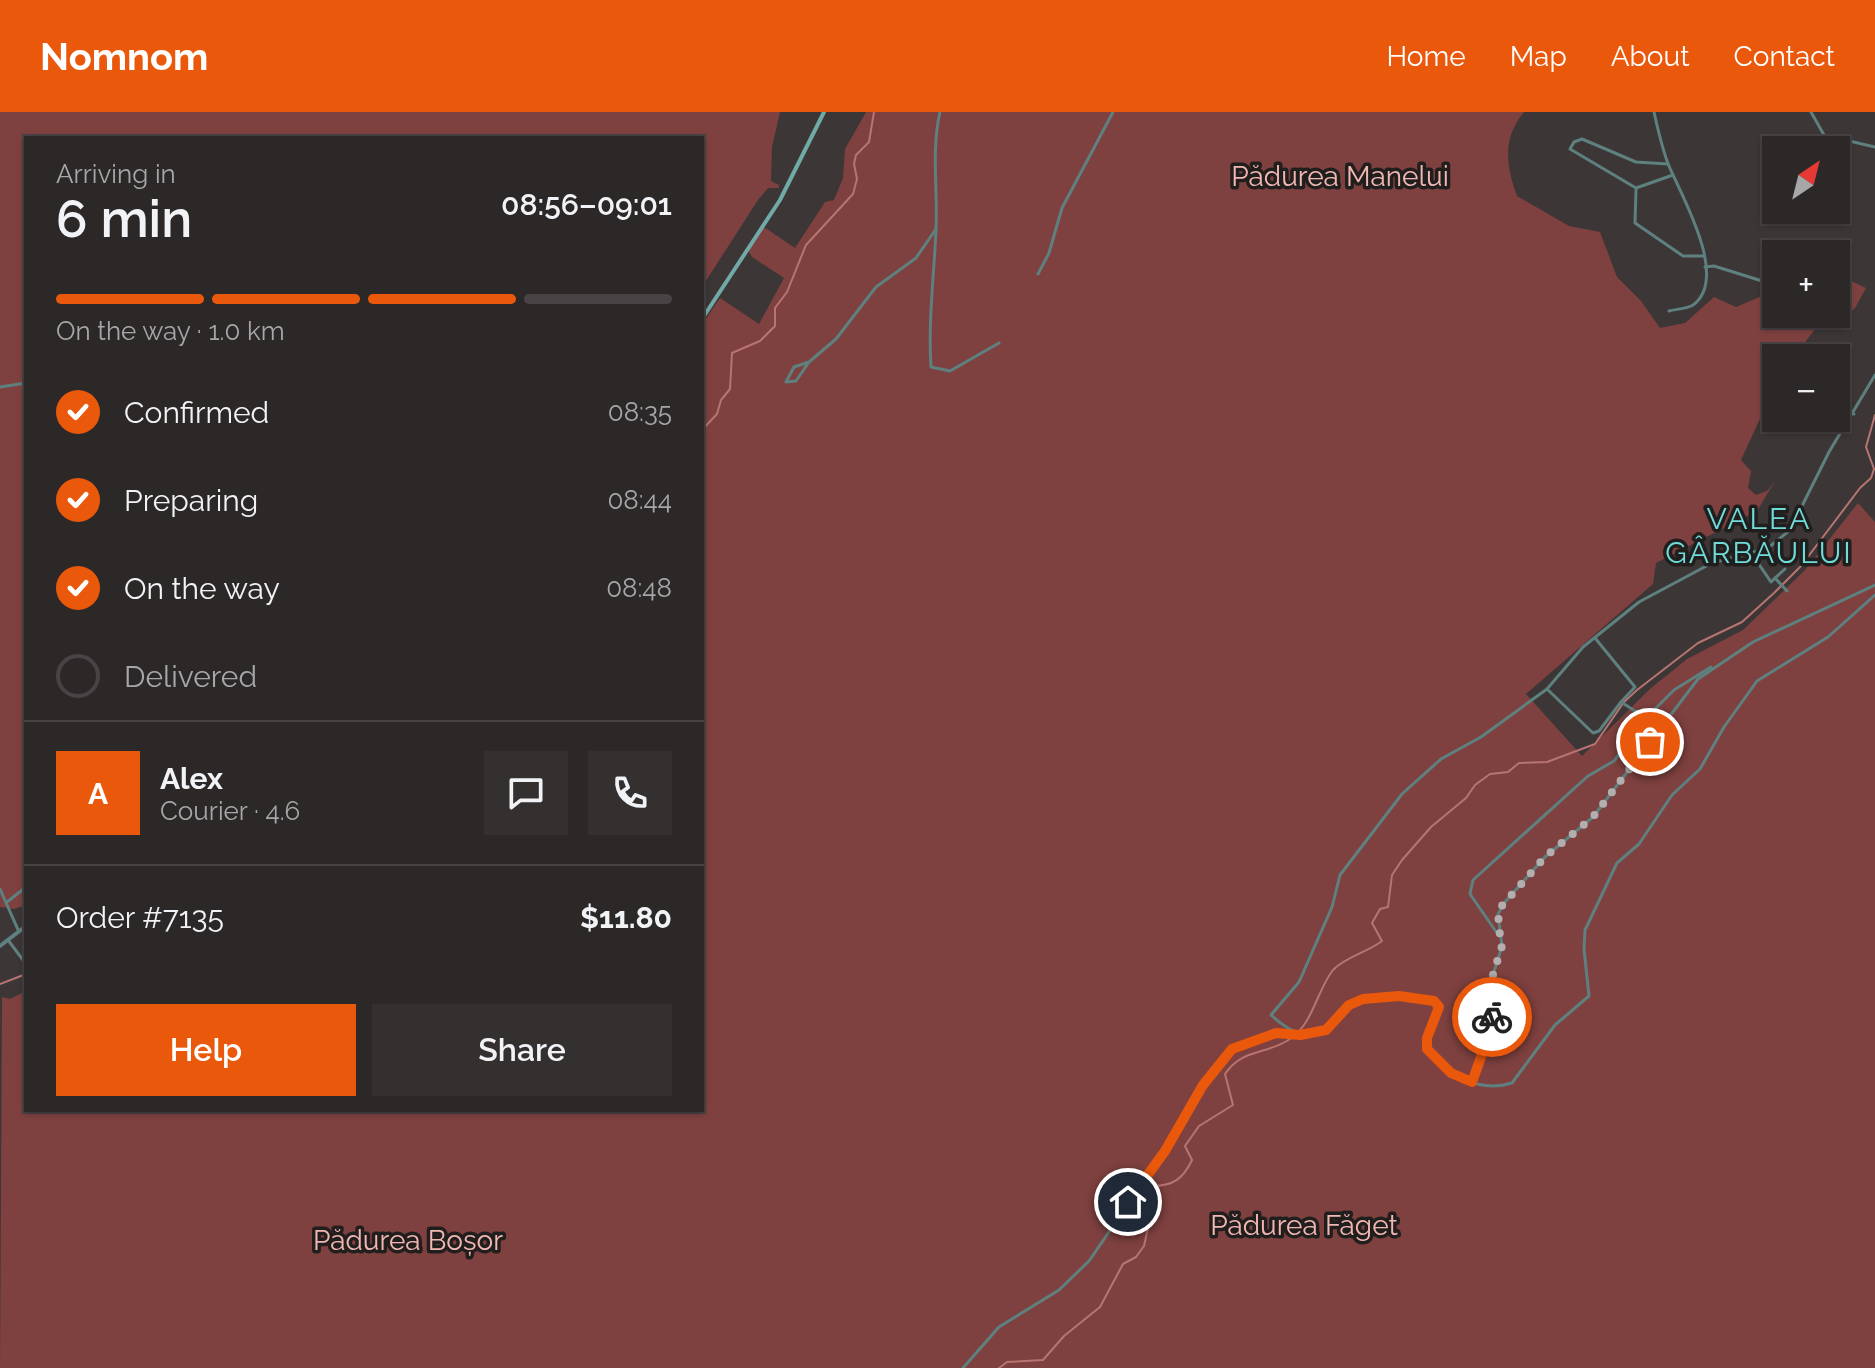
<!DOCTYPE html>
<meta charset="utf-8">
<style>
:root{--surface:#2d2828;--page:#353030;--text:#f1f3f6;--muted:#a7a6a8;--line:#484445;--accent:#ea580c}
body{margin:0;font-family:Raleway,sans-serif;background:var(--page);color:var(--text);height:100vh;display:flex;flex-direction:column;font-size:30px;white-space:nowrap}
*{box-sizing:border-box;margin:0}
p{font-size:26px;color:var(--muted)}
.icon{flex:none;width:44px;height:44px;fill:none;stroke:currentColor;stroke-width:2;stroke-linecap:round;stroke-linejoin:round}
.map{position:relative;flex:1;overflow:hidden}
.drawer{position:absolute;left:24px;top:24px;width:680px;height:976px;display:flex;flex-direction:column;background:var(--surface);border-radius:0px;box-shadow:0 2px 6px #0004,0 0 0 2px var(--line)}
.drawer>*{flex:none}
.needle{width:52px;rotate:35deg}
.controls{position:absolute;left:1762px;top:24px;display:grid;gap:16px}
.controls a{display:grid;place-items:center;width:88px;height:88px;border-radius:0px;background:var(--surface);box-shadow:0 2px 6px #0004,0 0 0 2px var(--line);font-size:40px}
.pin{position:absolute;display:grid;place-items:center;width:68px;height:68px;color:#fff;margin:-34px;border:4px solid #fff;border-radius:50%;box-shadow:0 2px 8px #0007}
.courier{position:absolute;display:grid;place-items:center;width:80px;height:80px;margin:-40px;border:6px solid #ea580c;border-radius:50%;background:#fff;color:#222;box-shadow:0 2px 10px #0007}
.summary em{font-style:normal;font-weight:600}
.summary div{display:flex;flex-direction:column-reverse}
.summary{display:flex;align-items:center;justify-content:space-between;height:136px;padding:0 32px}
h1{font-size:52px;font-weight:600;line-height:60px}
.bar{display:grid;grid-template-columns:repeat(4,1fr);gap:12px 8px;align-content:center;height:96px;padding:0 32px}
.bar i{height:10px;border-radius:6px;background:var(--line)}
.bar .selected{background:var(--accent)}
.bar p{grid-column:span 4}
.line{display:flex;align-items:center;gap:20px;padding:0 32px;border-top:2px solid var(--line)}
.line div{flex:1}
.round{display:grid;place-items:center;flex:none;width:84px;height:84px;border-radius:0px;background:var(--page)}
ol{padding:0 32px;list-style:none}
li{display:flex;align-items:center;gap:24px;height:88px}
li p{margin-inline-start:auto}
li .icon{padding:8px;border-radius:50%;background:var(--accent);color:#fff;stroke-width:4}
li:last-child{color:var(--muted)}
li i{width:44px;height:44px;border:4px solid var(--line);border-radius:50%}
.button{display:flex;gap:16px;margin-top:auto;padding:16px 32px}
.button a{flex:1;height:92px;border-radius:0px;background:var(--accent);color:#fff;font-size:32px;font-weight:600;line-height:92px;text-align:center}
.button a+a{background:var(--page);color:var(--text)}
header{display:flex;align-items:center;gap:48px;box-sizing:border-box;height:112px;padding:0 40px;background:var(--accent);color:#fff}
header strong{font-size:38px}
nav{display:flex;gap:44px;margin-inline-start:auto;font-size:28px}
.map>svg:first-child{display:block}
</style>
<header>
<strong>Nomnom</strong>
<nav><a>Home</a><a>Map</a><a>About</a><a>Contact</a></nav>
</header>
<div class="map">
<svg width="1875" height="1256" viewBox="0 0 1875 1256">
<rect width="100%" height="100%" fill="#3c3636"/>
<!-- green -->
<g fill="#7e413f">
<path d="M 0,0 L 780,0 L 772,35 L 771,69 L 779,73 L 779,76 L 768,76 L 758,88 L 702,175 L 702,26 L 26,26 L 26,793 L 14,797 L 0,795 Z"/>
<path d="M 866,0 L 1524,0 C 1502,27 1506,53 1517,84 L 1569,114 L 1600,120 L 1617,165 L 1641,189 L 1660,216 L 1685,211 L 1714,185 L 1736,195 L 1776,178 L 1776,202 L 1815,202 L 1819,212 L 1793,246 L 1776,246 L 1776,272 L 1741,348 L 1751,359 L 1748,376 L 1756,383 L 1767,379 L 1775,369 L 1757,399 L 1656,451 L 1653,472 L 1526,582 L 1582,644 L 1651,576 L 1687,547 L 1743,518 L 1805,458 L 1858,391 L 1875,410 L 1875,1256 L 0,1256 L 2,885 L 10,887 L 26,879 L 26,998 L 702,998 L 702,212 L 720,186 L 759,212 L 784,166 L 752,145 L 748,138 L 764,115 L 795,136 L 825,90 L 834,88 L 843,66 L 845,37 Z"/>
<path d="M 1836,162 L 1866,176 L 1855,196 L 1836,214 L 1822,202 L 1836,202 Z"/>
</g>
<g fill="none" stroke-linecap="round" stroke-linejoin="round">
<!-- stream -->
<g stroke="#b87470" stroke-width="2">
<path d="M 702,318 L 717,302 L 721,288 L 730,277 L 732,241 L 760,229 L 775,214 L 775,196 L 787,180 L 806,133 L 853,82 L 857,67 L 854,52 L 856,43 L 869,30 L 874,0"/>
<path d="M 1874,357 L 1866,335 L 1875,303"/>
<path d="M 0,872 L 26,862"/>
<path d="M 999,1256 L 1007,1250 L 1043,1248 L 1064,1224 L 1100,1195 L 1123,1152 L 1136,1145 L 1144,1134 L 1150,1106 L 1144,1087 L 1152,1074 C 1173,1074 1183,1067 1192,1048 L 1185,1034 L 1199,1014 L 1233,993 L 1225,962 C 1242,936 1267,943 1290,927 C 1313,912 1317,878 1333,858 C 1345,845 1368,840 1382,829 L 1372,811 L 1380,797 L 1388,795 L 1392,763 L 1402,748 L 1431,715 L 1466,686 L 1475,673 L 1490,662 L 1508,660 L 1519,651 L 1547,650 L 1595,632 L 1624,590 L 1637,578 L 1698,531 L 1742,510 L 1774,481 L 1801,454 L 1860,376 L 1871,366 L 1874,357"/>
</g>
<!-- minor -->
<g stroke="#5e807f" stroke-width="3">
<path d="M 940,0 C 931,39 938,78 936,118 C 934,164 928,209 931,255 L 950,259 L 999,231"/>
<path d="M 1654,0 C 1658,18 1662,37 1669,54 C 1681,83 1730,166 1693,193 C 1687,197 1676,197 1669,199"/>
<path d="M 1811,0 L 1824,23 L 1875,35"/>
<path d="M 1668,52 L 1636,50 L 1582,27 L 1574,30 L 1570,37 L 1636,76 L 1673,63"/>
<path d="M 1636,78 L 1635,111 L 1683,144 L 1704,144"/>
<path d="M 1705,155 L 1714,154 L 1775,173"/>
<path d="M 1038,162 L 1049,141 L 1062,96 L 1113,0"/>
<path d="M 809,250 L 794,255 L 786,270 L 796,269 L 809,250 L 836,227 L 876,175 L 916,146 L 936,117"/>
<path d="M 1875,263 L 1829,340 L 1790,418 L 1768,436 L 1712,451 L 1639,490 L 1583,535 L 1547,577 L 1481,625 L 1441,647 L 1402,682 L 1340,763 L 1332,795 L 1299,870 L 1271,903 C 1290,921 1315,934 1336,909 C 1341,903 1345,895 1353,891 C 1376,879 1410,884 1434,889 L 1439,897 L 1427,934 C 1442,963 1480,981 1512,971 L 1555,913 L 1589,884 L 1584,837 L 1585,818 L 1617,751 L 1639,732 L 1672,683 L 1700,657 L 1724,615 L 1757,569 L 1828,525 L 1875,483"/>
<path d="M 0,275 L 26,271"/>
<path d="M 1836,293 L 1854,302"/>
<path d="M 1768,436 L 1769,440 L 1756,448 L 1771,470 L 1775,466 L 1787,479"/>
<path d="M 1775,466 L 1785,457"/>
<path d="M 1595,526 L 1635,575 L 1621,590"/>
<path d="M 1548,578 L 1593,621 L 1599,619 L 1621,590 L 1646,606"/>
<path d="M 0,777 L 19,820"/>
<path d="M 7,790 L 26,775"/>
<path d="M 1499,824 L 1470,782 L 1473,768 L 1588,664 L 1614,649 L 1646,606 L 1674,578 L 1711,555"/>
<path d="M 8,828 L 26,852"/>
<path d="M 1472,970 L 1493,912 L 1488,879 L 1502,834 L 1498,802 L 1505,790 L 1545,745 L 1593,705 L 1698,567 L 1753,530 L 1875,473"/>
<path d="M 963,1256 L 999,1215 L 1059,1178 L 1089,1149 L 1165,1039 L 1203,973 L 1232,937 L 1288,919"/>
</g>
<!-- tertiary -->
<path stroke="#5e807f" stroke-width="4" d="M 0,834 L 26,814"/>
<!-- secondary -->
<path stroke="#71a9a7" stroke-width="4" d="M 702,207 L 780,88 L 824,0"/>
</g>
<g fill="none" stroke-linecap="round" stroke-linejoin="round">
<!-- done -->
<path stroke="#b4afaf" stroke-width="8" stroke-dasharray="0 14.4" d="M 1492,905 L 1488,879 L 1502,834 L 1498,811 L 1500,796 L 1545,745 L 1593,705 L 1650,630"/>
<!-- route -->
<path stroke="#ea580c" stroke-width="10" d="M 1128,1090 L 1165,1039 L 1203,973 L 1232,937 L 1276,921 L 1300,923 L 1326,918 L 1349,893 L 1363,887 L 1399,884 L 1434,889 L 1439,895 L 1427,926 L 1427,937 L 1451,961 L 1472,970 L 1493,912 L 1492,905"/>
</g>
<g text-anchor="middle" dominant-baseline="central" stroke-width="7" stroke-linejoin="round" paint-order="stroke">
<!-- park labels -->
<g font-size="28" fill="#f3b7b3" stroke="#211e1e">
<text x="1340" y="64">Pădurea Manelui</text>
<text x="1304" y="1113">Pădurea Făget</text>
<text x="408" y="1128">Pădurea Boșor</text>
</g>
<!-- neighbourhood labels -->
<g font-size="30" letter-spacing="2" fill="#70dcda" stroke="#211e1e">
<text x="1759" y="406">VALEA<tspan x="1759" dy="34">GÂRBĂULUI</tspan></text>
</g>
</g>
</svg>
<div class="controls">
<a><svg class="needle" viewBox="-14 -14 28 28"><path d="M0-13l5 13h-10z" fill="#e53935"/><path d="M0 13l5-13h-10z" fill="#a7a6a8"/></svg></a>
<a>+</a>
<a>−</a>
</div>
<div class="pin" style="left:1650px;top:630px;background:#ea580c"><svg class="icon" aria-label="bag" viewBox="0 0 24 24"><path d="M5 8h14l-1 12H6zM9 8a3 3 0 0 1 6 0"/></svg></div>
<div class="pin" style="left:1128px;top:1090px;background:#1f2937"><svg class="icon" aria-label="home" viewBox="0 0 24 24"><path d="M3 11l9-7 9 7M6 9v11h12V9"/></svg></div>
<div class="courier" style="left:1492px;top:905px"><svg class="icon" aria-label="bike" viewBox="0 0 24 24"><circle cx="6" cy="16" r="4"/><circle cx="18" cy="16" r="4"/><path d="M6 16l4-8h5l3 8M10 8l3 8H6M13 5h3"/></svg></div>
<section class="drawer">
<div class="summary"><div><h1>6 min</h1><p>Arriving in</p></div><em>08:56–09:01</em></div>
<div class="bar"><i class="selected"></i><i class="selected"></i><i class="selected"></i><i></i><p>On the way · 1.0 km</p></div>
<ol>
<li><svg class="icon" aria-label="check" viewBox="0 0 24 24"><path d="M5 12l5 5 9-10"/></svg>Confirmed<p>08:35</p></li>
<li><svg class="icon" aria-label="check" viewBox="0 0 24 24"><path d="M5 12l5 5 9-10"/></svg>Preparing<p>08:44</p></li>
<li><svg class="icon" aria-label="check" viewBox="0 0 24 24"><path d="M5 12l5 5 9-10"/></svg>On the way<p>08:48</p></li>
<li><i></i>Delivered</li>
</ol>
<div class="line" style="height:144px"><b class="round" style="background:var(--accent);color:#fff">A</b><div><b>Alex</b><p>Courier · 4.6</p></div><a class="round"><svg class="icon" aria-label="chat" viewBox="0 0 24 24"><path d="M4 5h16v11H9l-5 4z"/></svg></a><a class="round"><svg class="icon" aria-label="phone" viewBox="0 0 24 24"><path d="M5 4h4l2 5-3 2q2 4 5 5l2-3 5 2v4C11 20 4 13 5 4z"/></svg></a></div>
<div class="line" style="height:104px"><div>Order #7135</div><b>$11.80</b></div>
<div class="button"><a>Help</a><a>Share</a></div>
</section>
</div>
